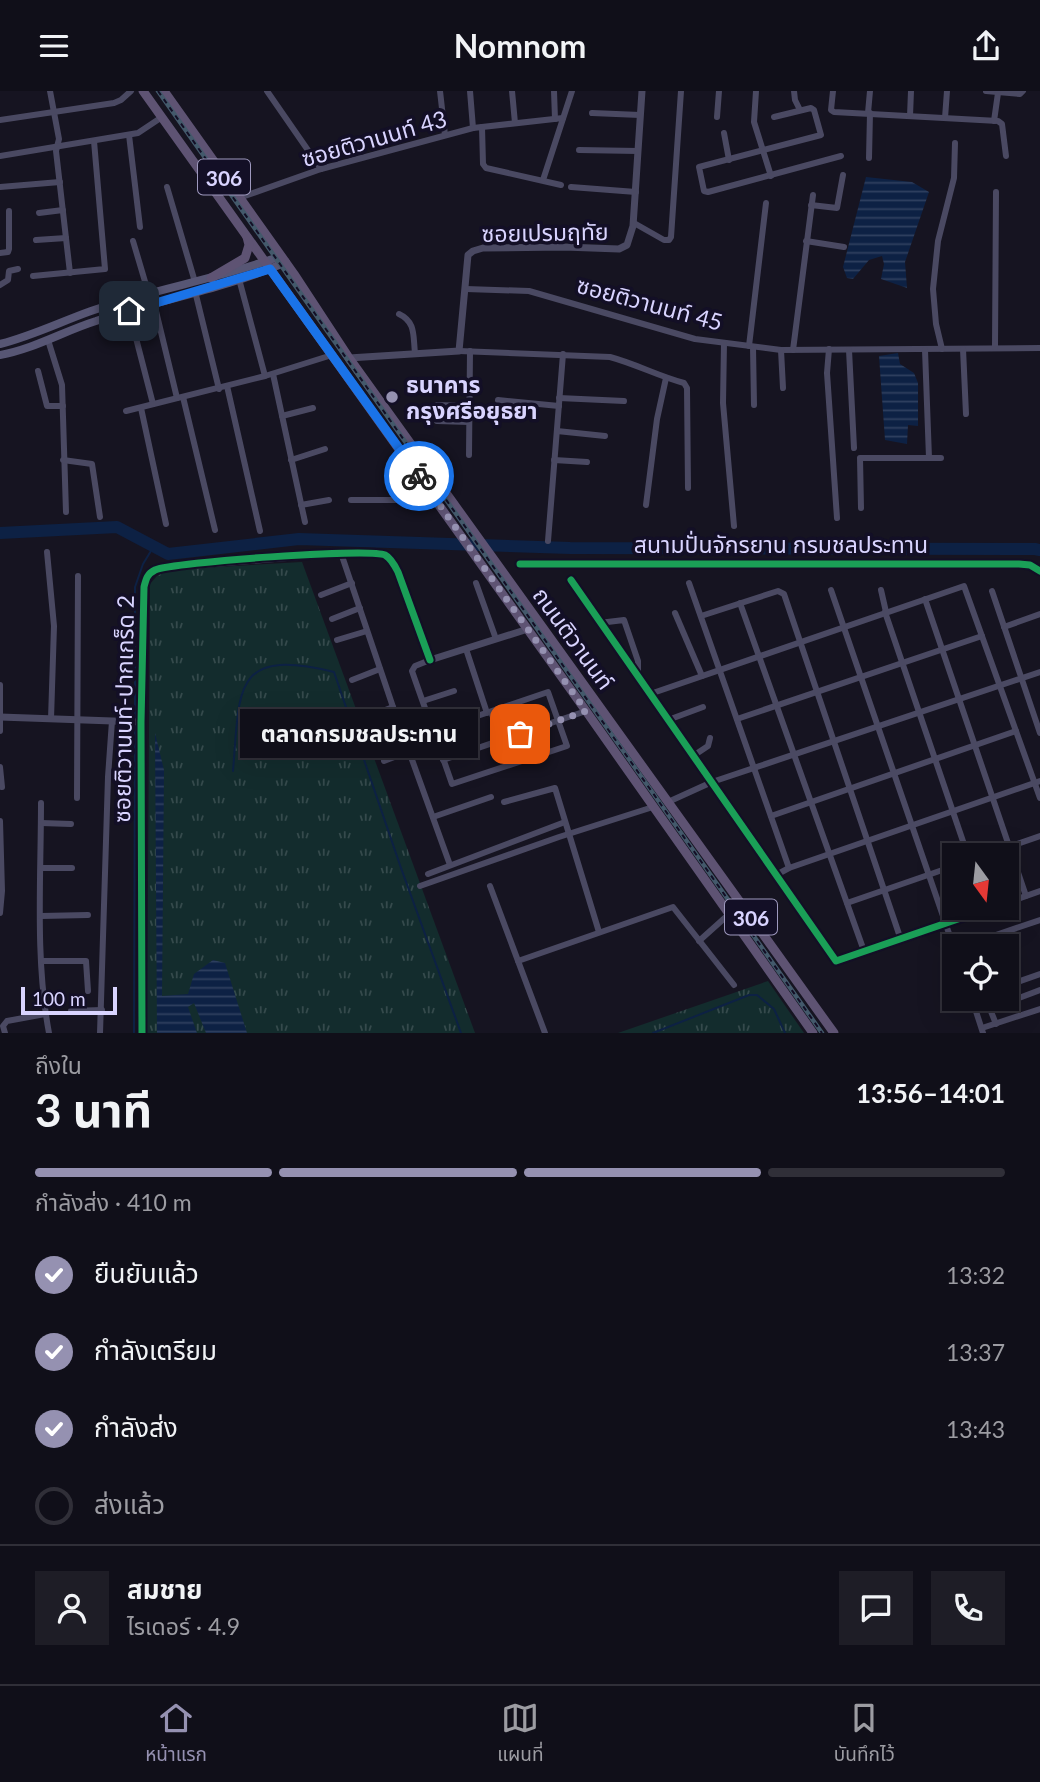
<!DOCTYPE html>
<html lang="th">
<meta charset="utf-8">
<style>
:root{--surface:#100f19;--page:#1e1d26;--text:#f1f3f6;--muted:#9c9ca2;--line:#302f38;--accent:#9591b1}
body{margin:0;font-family:Lato,"Noto Sans Thai",sans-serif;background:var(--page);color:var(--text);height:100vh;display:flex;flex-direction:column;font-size:26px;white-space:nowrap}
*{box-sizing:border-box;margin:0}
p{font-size:23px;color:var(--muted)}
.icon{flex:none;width:38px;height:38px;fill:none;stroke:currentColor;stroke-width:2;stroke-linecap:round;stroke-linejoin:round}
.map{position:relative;height:942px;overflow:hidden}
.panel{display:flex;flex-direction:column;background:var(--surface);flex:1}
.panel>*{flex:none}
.needle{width:46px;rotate:165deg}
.fabs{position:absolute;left:942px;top:752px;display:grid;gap:14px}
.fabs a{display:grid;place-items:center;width:77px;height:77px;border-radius:0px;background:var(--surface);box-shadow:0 7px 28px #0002,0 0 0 2px var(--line);font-size:35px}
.scale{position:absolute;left:21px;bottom:18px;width:96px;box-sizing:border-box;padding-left:7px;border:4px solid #d9d4ff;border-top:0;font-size:19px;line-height:24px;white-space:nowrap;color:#d9d4ff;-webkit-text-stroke:5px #130f26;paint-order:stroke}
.pin{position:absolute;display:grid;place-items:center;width:60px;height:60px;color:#fff;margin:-30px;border-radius:14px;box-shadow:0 4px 10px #0006}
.courier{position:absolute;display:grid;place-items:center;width:70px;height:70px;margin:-35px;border:5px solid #1a73e8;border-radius:50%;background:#fff;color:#222;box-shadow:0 2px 9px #0007}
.bubble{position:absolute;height:49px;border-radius:0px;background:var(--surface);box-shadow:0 7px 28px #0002,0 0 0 2px var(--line);font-size:23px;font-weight:700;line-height:49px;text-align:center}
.headline em{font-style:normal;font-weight:700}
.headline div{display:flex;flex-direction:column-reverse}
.headline{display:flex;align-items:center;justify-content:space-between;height:119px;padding:0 35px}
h1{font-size:46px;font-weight:700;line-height:52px}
.bar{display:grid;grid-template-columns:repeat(4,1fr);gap:10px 7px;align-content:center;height:84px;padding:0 35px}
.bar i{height:9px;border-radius:5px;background:var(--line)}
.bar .active{background:var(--accent)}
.bar p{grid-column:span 4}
.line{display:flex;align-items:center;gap:18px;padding:0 35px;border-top:2px solid var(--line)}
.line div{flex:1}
.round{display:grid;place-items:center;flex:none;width:74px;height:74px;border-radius:0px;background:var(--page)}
ol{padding:0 35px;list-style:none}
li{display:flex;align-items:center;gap:21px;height:77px}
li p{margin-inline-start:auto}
li .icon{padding:7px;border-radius:50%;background:var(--accent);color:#fff;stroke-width:4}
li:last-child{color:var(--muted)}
li i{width:38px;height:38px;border:4px solid var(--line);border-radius:50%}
header{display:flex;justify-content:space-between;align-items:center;height:91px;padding:0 35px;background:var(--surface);font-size:32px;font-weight:700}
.tab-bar{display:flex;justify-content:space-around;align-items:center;height:98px;border-top:2px solid var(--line);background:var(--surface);font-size:19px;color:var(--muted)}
.tab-bar a{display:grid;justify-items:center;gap:4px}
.tab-bar .active{color:var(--accent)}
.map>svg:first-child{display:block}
</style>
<header><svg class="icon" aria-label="menu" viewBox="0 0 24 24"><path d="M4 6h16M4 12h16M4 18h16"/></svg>Nomnom<svg class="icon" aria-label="share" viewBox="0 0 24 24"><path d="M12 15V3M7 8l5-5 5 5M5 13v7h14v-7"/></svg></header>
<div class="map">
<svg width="1040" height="942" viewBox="0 0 1040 942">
<defs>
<pattern id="grass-tufts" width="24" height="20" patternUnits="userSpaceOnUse" patternTransform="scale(1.75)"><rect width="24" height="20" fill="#132c2d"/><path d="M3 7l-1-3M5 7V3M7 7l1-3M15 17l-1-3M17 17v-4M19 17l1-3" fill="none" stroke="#354a4c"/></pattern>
<pattern id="water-rules" width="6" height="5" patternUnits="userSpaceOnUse" patternTransform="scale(1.75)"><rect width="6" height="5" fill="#0d2144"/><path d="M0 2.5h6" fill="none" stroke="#304060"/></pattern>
</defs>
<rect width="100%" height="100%" fill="#161421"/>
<!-- grass -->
<g fill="url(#grass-tufts)">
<path d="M 302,471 L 475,942 L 147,942 L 150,493 L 157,485 L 168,479 Z"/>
<path d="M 768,890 L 804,942 L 618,942 Z"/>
</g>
<!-- water -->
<g fill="url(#water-rules)">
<path d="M 866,86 L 912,91 L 929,101 L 905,171 L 907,197 L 881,188 L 884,173 L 882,165 L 869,169 L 853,188 L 847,187 L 843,176 Z"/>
<path d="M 898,262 L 900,273 L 914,282 L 918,292 L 918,335 L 908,334 L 907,353 L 885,349 L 879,265 Z"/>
<path d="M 155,642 L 164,679 L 162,905 L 188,903 L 194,883 L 213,869 L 225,872 L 247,942 L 206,942 L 194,912 L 188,916 L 197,942 L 157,942 Z"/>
</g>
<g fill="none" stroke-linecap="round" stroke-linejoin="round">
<!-- stream -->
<g stroke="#0d2144" stroke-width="2">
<path d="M 135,629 L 135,496 L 143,473 L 154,455"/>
<path d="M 233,680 C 240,598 232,556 334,581 L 401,777 L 461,942"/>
<path d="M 134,942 L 135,635"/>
<path d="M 653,942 L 749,904 L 757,904 L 774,918 L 785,942"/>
</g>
<!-- river -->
<path stroke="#0d2144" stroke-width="12" d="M 0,442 L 117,436 L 168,463 L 299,448 L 570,457 L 1035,458 L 1040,459"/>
<!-- minor -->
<g stroke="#4a4962" stroke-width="6">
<path d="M 50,0 L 59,48 L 56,60 L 70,182"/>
<path d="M 267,0 L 321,78"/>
<path d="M 440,0 L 445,44"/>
<path d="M 470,0 L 473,37"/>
<path d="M 512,0 L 515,32"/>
<path d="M 554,0 L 555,28"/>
<path d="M 756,0 L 754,31 L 771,85"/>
<path d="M 794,0 L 795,9 L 800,19"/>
<path d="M 833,0 L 831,19 L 834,21 L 998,30 L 1002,33 L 1006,65"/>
<path d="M 986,0 L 1020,3 L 1023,0"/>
<path d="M 592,22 L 640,24"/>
<path d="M 868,22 L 870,0"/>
<path d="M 910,25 L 911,0"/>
<path d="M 717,26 L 719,0"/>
<path d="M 774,26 L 811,17 L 814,19 L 821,44 L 699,76 L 704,100 L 708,101 L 841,65"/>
<path d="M 945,27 L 947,0"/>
<path d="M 0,29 L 114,12 L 121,9 L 131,0"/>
<path d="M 994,30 L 998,2"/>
<path d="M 482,36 L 483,73 L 486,77 L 561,94"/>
<path d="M 724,42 L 729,69"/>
<path d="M 129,44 L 140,136"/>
<path d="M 579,59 L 638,60"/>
<path d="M 0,65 L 138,42 L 162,26"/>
<path d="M 869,67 L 870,22"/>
<path d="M 543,89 L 572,0"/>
<path d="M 0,96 L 60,91"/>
<path d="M 167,96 L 195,191"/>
<path d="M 571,96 L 636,101"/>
<path d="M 239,107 L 321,78 L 473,37 L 563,27"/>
<path d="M 811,114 L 837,117 L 843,84"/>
<path d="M 39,122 L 63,119"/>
<path d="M 634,132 L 664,149 L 669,149 L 671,146 L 681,0"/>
<path d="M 36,149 L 66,147"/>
<path d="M 133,150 L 149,204"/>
<path d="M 806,150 L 844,156"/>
<path d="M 0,162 L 8,161 L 9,158 L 9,120"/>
<path d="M 33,185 L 105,178 L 94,50"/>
<path d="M 239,188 L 265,285"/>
<path d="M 0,194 L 8,189 L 9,180 L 18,178"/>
<path d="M 466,198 L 529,200 L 695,248 L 781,259 L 1040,257"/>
<path d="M 195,200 L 219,298"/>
<path d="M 154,212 L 177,307"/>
<path d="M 129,220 L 153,313"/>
<path d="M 399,223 C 416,231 413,245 415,262"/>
<path d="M 48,249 L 62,294 L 66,421"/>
<path d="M 724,252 L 723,312 L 734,435"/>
<path d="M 749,255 L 766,112"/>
<path d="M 753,256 L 754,314"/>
<path d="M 995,256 L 996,101"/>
<path d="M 829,258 L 827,282 L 837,427"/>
<path d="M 942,258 L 936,233 L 933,198 L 938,150 L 954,87 L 955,52"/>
<path d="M 963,258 L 966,323"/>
<path d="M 781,259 L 783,297"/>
<path d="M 793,259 L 813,104"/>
<path d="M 849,259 L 854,357"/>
<path d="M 925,259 L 929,367"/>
<path d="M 459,260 L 610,266 C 636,273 658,285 684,292 L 687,297 L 688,397"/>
<path d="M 38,280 L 47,315 L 63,315"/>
<path d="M 273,283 L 305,431"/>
<path d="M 227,295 L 260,440"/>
<path d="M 183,306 L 215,439"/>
<path d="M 559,307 L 624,310"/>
<path d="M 498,309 L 559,315"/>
<path d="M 437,314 L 469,315"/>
<path d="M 141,317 L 166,433"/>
<path d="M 126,320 L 265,285 L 332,264"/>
<path d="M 282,325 L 313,317"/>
<path d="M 437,330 L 469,331"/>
<path d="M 557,340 L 605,345"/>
<path d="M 469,364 L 470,260"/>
<path d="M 63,369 L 92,373 L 100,426"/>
<path d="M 291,369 L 325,358"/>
<path d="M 554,369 L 587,371"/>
<path d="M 351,409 L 403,409 L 430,401"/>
<path d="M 301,414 L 329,409"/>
<path d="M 646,414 L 657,328 L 666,287"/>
<path d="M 861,417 L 860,367 L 941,367"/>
<path d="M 548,450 L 563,263"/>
<path d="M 47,461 L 54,535 L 51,628"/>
<path d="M 341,462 L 393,616 L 450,774"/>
<path d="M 571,489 L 836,870 L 990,817"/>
<path d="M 476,492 L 496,548"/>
<path d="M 689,492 L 789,777"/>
<path d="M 831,499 L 954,857"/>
<path d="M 881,499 L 886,521"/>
<path d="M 992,500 L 1040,642"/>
<path d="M 321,504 L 352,492"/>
<path d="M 925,508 L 1026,805"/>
<path d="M 740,512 L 864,860"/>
<path d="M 885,521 L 968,765"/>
<path d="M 675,522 L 702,585"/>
<path d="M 701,525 L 778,500 L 784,503 L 901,849"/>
<path d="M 332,528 L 360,517"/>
<path d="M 599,532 L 624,529 L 638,570 L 638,583"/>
<path d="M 1004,536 L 1040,523"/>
<path d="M 337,549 L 367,540"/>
<path d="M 466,558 L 487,622"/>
<path d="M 430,569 L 415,575 L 412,580 C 425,618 439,655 452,693 L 567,655 L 548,601 L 433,640"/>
<path d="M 352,589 L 380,578"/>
<path d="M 0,594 L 0,640"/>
<path d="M 650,603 L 964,495 L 1040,707"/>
<path d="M 423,610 L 454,600"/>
<path d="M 491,621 L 511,673"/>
<path d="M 367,626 L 393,616"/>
<path d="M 737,628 L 982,545"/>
<path d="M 668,629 L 703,616"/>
<path d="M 141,631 L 142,942"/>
<path d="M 693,665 L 708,655 L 710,647"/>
<path d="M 443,669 L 586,620"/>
<path d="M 384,670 L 410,660"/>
<path d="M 0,676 L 2,696"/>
<path d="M 77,707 L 78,485"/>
<path d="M 504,711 L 555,697 L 599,841"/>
<path d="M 668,711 L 712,691 L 1040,581"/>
<path d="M 41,712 C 41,787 35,868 49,942"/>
<path d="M 771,725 L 1016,640"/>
<path d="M 433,726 L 491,706"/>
<path d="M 0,730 L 2,800 L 0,822"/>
<path d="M 41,732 L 71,733"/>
<path d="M 983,765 L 1040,745"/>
<path d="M 41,777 L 72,777"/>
<path d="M 428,783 L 565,731"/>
<path d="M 776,784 L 789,777 L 1040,690"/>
<path d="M 420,795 L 559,746 L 653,716"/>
<path d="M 490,795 L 545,942"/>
<path d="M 847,812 L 954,775"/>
<path d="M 1006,812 L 1040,800"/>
<path d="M 41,825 L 88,824"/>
<path d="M 699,850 L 728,824"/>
<path d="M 961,856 L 1040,829"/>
<path d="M 43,870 L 86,870 L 88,900"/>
<path d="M 518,870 L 673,816 L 734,894"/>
<path d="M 1006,895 L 1040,883"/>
<path d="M 972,908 L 983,942"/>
<path d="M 71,920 L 102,919"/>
<path d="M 996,933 L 990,918 L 1040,899"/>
<path d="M 982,937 L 1040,918"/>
<path d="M 5,942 L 3,935 L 7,930 L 45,923"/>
<path d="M 100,942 L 108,686 L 112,630"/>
</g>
<!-- tertiary -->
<g stroke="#4a4962" stroke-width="7">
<path d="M 349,267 L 459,260 L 468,164 L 473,160 L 483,157 L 564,156 L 619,158 L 627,154 L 633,135 L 642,0"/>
<path d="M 0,626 L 141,631 L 144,496 C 147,484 150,481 161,477 L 341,462 L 383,463 L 390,468 L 398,481 L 430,569 L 528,538"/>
</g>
<!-- secondary -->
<g stroke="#575674" stroke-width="8">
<path d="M 0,253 C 32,245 60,231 91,220 C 153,198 219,188 281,165"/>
<path d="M 0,264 C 34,258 64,240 96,230 C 158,209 225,198 286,171"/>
</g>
<!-- primary -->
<g stroke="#5e5373" stroke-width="9">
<path d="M 143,0 L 586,620 L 813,942"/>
<path d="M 164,0 L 294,183 L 349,267 L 834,942"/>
<path d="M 211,187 L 245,167 L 249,154 L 247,146"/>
</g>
<!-- rail casing -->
<g stroke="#43596b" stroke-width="4.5">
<path id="rail" d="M 158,0 L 822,942"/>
</g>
<!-- rail -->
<use href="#rail" stroke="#130f26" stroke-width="2" stroke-dasharray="5" stroke-linecap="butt"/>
<!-- cycleway casing -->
<g stroke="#130f26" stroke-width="11">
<g id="cycleway">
<path d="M 520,473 L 1019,473 L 1030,474 L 1040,480"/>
<path d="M 571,489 L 836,870 L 990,817"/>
<path d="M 142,942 L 141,631 L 144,496 C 146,488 147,483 155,479 C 174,471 368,457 385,464 C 391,467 395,475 398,481 L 430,569"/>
</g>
</g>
<!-- cycleway -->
<use href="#cycleway" stroke="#1a9f57" stroke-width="7"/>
</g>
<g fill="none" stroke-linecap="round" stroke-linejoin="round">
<!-- done -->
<path stroke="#9591b1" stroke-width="7" stroke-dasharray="0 12.6" d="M 419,385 L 586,620 L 520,643"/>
<!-- route -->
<path stroke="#1a73e8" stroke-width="9" d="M 129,220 L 270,178 L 419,385"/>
</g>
<!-- markers -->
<circle fill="#9591b1" stroke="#130f26" stroke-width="2.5" cx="392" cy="306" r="7"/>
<g text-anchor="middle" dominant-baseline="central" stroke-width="7" stroke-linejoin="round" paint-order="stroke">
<!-- shield labels -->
<g fill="#130f26" stroke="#9e99be" stroke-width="2">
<rect x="198" y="68.5" width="52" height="35" rx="5"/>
<rect x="725" y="808.5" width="52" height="35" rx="5"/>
</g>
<g font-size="21" font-weight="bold" fill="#d9d4ff">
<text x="224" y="86">306</text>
<text x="751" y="826">306</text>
</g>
<!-- street labels -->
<g font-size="23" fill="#d9d4ff" stroke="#130f26">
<text transform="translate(374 47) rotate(-16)">ซอยติวานนท์ 43</text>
<text transform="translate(545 141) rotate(-1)">ซอยเปรมฤทัย</text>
<text transform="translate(650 212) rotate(15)">ซอยติวานนท์ 45</text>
<text x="781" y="453">สนามปั่นจักรยาน กรมชลประทาน</text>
<text transform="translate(574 547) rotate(54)">ถนนติวานนท์</text>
<text transform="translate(123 618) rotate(-89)">ซอยติวานนท์-ปากเกร็ด 2</text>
</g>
<!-- poi labels -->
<g font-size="23" font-weight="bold" fill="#d9d4ff" stroke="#130f26" text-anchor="start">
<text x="406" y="293">ธนาคาร<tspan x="406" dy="26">กรุงศรีอยุธยา</tspan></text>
</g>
</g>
</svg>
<div class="fabs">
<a><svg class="needle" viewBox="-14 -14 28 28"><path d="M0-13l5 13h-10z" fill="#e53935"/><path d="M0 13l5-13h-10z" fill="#9c9ca2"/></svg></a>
<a><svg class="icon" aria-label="locate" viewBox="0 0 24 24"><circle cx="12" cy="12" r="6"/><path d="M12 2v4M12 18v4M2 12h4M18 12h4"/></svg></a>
</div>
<div class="scale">100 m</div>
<div class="pin" style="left:520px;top:643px;background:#ea580c"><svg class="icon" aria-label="bag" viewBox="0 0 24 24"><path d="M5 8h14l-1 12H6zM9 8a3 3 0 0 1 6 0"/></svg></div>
<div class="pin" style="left:129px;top:220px;background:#1f2937"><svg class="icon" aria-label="home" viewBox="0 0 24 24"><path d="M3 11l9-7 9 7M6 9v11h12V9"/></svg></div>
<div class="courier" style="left:419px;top:385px"><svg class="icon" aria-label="bike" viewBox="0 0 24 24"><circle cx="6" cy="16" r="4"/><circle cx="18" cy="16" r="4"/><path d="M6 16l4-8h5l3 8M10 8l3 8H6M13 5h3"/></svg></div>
<div class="bubble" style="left:240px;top:618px;width:238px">ตลาดกรมชลประทาน</div>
</div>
<section class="panel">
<div class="headline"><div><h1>3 นาที</h1><p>ถึงใน</p></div><em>13:56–14:01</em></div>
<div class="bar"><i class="active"></i><i class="active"></i><i class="active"></i><i></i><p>กำลังส่ง · 410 m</p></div>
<ol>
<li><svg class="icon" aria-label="check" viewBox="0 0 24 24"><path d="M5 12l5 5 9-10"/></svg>ยืนยันแล้ว<p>13:32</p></li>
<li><svg class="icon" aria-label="check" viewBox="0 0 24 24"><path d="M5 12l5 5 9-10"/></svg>กำลังเตรียม<p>13:37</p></li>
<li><svg class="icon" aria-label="check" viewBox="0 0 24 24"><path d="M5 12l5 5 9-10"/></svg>กำลังส่ง<p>13:43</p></li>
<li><i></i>ส่งแล้ว</li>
</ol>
<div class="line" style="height:126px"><a class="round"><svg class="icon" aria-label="person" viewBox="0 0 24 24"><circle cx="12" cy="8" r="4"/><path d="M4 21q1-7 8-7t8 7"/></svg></a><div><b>สมชาย</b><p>ไรเดอร์ · 4.9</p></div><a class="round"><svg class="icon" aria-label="chat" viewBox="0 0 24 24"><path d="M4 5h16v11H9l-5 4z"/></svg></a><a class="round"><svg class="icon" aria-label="phone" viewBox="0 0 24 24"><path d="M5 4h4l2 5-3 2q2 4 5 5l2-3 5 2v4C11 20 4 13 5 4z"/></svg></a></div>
</section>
<nav class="tab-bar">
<a class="active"><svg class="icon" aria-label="home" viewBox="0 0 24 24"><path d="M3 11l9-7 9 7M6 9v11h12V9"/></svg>หน้าแรก</a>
<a><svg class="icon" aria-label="map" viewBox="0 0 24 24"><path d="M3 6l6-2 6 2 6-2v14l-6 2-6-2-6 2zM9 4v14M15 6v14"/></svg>แผนที่</a>
<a><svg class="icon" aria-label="saved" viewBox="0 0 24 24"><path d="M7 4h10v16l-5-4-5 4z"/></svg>บันทึกไว้</a>
</nav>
